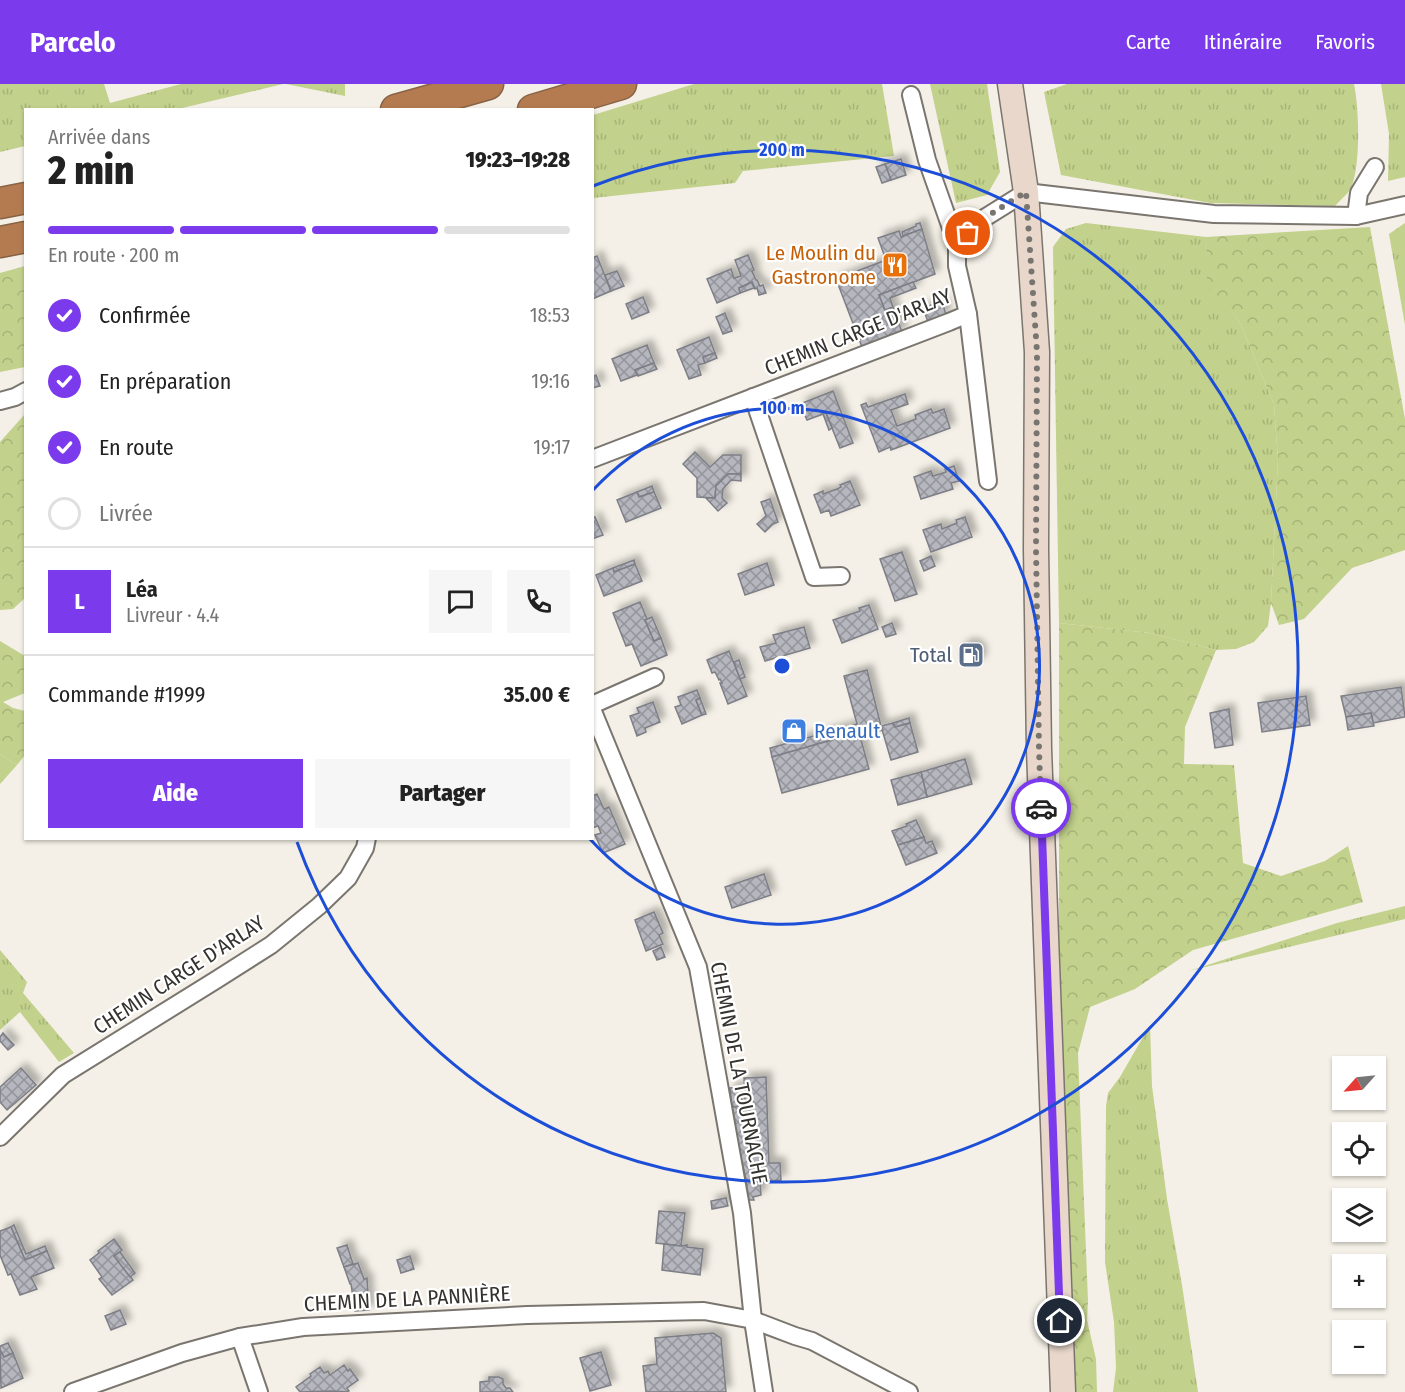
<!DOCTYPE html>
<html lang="fr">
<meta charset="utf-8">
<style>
:root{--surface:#fff;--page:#f6f6f6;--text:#222;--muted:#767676;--line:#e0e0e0;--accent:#7c3aed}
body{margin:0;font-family:"Fira Sans Condensed",sans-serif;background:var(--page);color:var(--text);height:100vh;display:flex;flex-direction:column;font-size:22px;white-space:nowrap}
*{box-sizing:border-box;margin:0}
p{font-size:20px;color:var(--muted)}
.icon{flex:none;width:33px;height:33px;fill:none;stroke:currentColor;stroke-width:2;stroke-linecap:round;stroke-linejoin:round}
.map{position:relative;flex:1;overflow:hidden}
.details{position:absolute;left:24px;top:24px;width:570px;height:732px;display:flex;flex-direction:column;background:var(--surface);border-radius:0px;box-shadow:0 2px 4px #0004}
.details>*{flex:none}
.needle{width:39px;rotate:243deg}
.controls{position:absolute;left:1332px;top:972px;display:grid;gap:12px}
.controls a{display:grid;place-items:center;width:54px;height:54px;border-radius:0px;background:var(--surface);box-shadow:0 2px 4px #0004;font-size:30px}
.pin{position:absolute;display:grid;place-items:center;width:51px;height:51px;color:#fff;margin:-26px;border:3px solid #fff;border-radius:50%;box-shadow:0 2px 6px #0007}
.courier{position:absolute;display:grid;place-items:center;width:60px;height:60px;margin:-30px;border:4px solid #7c3aed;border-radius:50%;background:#fff;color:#222;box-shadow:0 2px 8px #0007}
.summary em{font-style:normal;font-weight:800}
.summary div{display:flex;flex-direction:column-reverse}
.summary{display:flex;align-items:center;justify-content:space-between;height:102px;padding:0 24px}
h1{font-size:39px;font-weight:800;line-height:45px}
.bar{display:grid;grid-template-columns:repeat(4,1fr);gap:9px 6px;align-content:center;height:72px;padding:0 24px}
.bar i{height:8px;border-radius:4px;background:var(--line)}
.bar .selected{background:var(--accent)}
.bar p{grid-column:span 4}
.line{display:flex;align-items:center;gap:15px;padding:0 24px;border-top:2px solid var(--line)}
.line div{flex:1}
.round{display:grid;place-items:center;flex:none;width:63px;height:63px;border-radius:0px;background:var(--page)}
ol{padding:0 24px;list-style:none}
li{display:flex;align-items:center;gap:18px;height:66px}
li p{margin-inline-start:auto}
li .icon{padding:6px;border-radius:50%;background:var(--accent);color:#fff;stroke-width:4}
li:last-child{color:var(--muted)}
li i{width:33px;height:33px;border:3px solid var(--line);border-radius:50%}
.button{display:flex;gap:12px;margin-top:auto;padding:12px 24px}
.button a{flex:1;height:69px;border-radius:0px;background:var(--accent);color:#fff;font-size:24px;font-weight:800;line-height:69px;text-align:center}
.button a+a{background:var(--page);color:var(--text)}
header{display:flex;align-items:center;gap:36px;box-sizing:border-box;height:84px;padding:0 30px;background:var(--accent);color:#fff}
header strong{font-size:28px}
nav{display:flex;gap:33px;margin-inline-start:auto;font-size:21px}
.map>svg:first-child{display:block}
</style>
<header>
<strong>Parcelo</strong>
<nav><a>Carte</a><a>Itinéraire</a><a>Favoris</a></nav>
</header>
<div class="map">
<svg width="1405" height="1308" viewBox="0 0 1405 1308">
<defs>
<pattern id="grass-tufts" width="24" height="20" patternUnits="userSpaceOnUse" patternTransform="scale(1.5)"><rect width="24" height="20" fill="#c2d18b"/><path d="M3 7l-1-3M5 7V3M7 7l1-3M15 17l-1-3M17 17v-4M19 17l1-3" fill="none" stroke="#a7b478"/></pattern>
<pattern id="forest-crowns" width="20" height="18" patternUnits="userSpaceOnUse" patternTransform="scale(1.5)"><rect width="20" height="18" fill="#c2d18b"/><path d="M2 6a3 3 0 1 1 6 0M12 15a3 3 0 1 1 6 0" fill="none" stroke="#a7b478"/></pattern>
<pattern id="building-cross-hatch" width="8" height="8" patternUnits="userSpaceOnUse" patternTransform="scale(1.5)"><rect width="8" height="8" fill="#b5b6be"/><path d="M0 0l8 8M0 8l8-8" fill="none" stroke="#94959b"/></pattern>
<filter id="shadow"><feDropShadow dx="5.5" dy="-5.5" stdDeviation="3" flood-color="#0004"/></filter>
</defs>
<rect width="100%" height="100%" fill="#f4f0e7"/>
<!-- grass -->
<g fill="url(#grass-tufts)">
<path d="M 0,0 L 104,0 L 110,19 L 181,0 L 283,0 L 178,25 L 26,26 L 25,62 L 0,68 Z"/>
<path d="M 286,0 L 345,0 L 345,12 Z"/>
<path d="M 694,0 L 882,0 L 894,72 L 743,87 L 735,99 L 593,114 L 593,31 Z"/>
<path d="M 930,0 L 987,0 L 1000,88 L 987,111 L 956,119 Z"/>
<path d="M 1067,0 L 1354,0 C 1359,24 1361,81 1351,104 C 1348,110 1340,116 1335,122 L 1210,119 L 1061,91 L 1044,8 Z"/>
<path d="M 1381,0 L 1405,0 L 1405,93 L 1388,97 L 1389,50 Z"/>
<path d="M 1086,139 L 1206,153 L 1208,202 L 1239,237 L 1274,320 L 1278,376 L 1271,519 L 1268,542 L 1254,558 L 1236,565 L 1216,566 L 1150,549 L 1059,539 L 1053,163 L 1066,145 Z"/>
<path d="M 1405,139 L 1405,241 L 1389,150 Z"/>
<path d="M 0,670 L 17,681 L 0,700 Z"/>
<path d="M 1405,822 L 1405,835 L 1189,887 L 1337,839 Z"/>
<path d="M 0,866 L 27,898 L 23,909 L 74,969 L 59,978 L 20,928 L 0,946 Z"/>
<path d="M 1150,941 L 1152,1002 L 1167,1115 L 1182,1201 L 1198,1308 L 1113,1308 L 1116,1284 L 1114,1238 L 1105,1178 L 1106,1022 L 1108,1009 L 1120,993 Z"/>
</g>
<!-- forest -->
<g fill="url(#forest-crowns)">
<path d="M 1370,143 L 1405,335 L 1405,466 L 1352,484 L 1304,535 L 1279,541 L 1271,519 L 1278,376 L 1274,320 L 1239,237 L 1207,202 L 1206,153 Z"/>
<path d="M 25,182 L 25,283 L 0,288 L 0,189 Z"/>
<path d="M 25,330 L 25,514 L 13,525 L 0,526 L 0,358 Z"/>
<path d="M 1059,539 L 1150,549 L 1216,566 L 1185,643 L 1184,680 L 1234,681 L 1243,779 L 1281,792 L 1325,777 L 1348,762 L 1363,818 L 1193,866 L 1135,905 L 1090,923 L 1078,969 L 1088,1217 L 1087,1236 L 1096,1275 L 1097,1308 L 1076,1308 L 1059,903 Z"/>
<path d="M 0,557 L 25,572 L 25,609 L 3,618 L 13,624 L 25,627 L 25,671 L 17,681 L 0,670 Z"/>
</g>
<!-- building -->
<g fill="url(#building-cross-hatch)" stroke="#7e7e86" stroke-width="1.5" filter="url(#shadow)">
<path d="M 901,75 L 906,91 L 891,96 L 885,80 Z"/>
<path d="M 885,80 L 891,96 L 882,99 L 876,83 Z"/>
<path d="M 920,139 L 922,145 L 903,152 L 902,148 L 916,142 L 916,140 Z"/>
<path d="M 922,145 L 935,190 L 879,211 L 885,226 L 893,223 L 902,248 L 862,263 L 836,195 L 886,176 L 878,154 L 899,147 L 901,153 Z"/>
<path d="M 748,171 L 754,186 L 752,187 L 756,196 L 757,196 L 760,202 L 763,201 L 766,209 L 759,211 L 757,204 L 755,205 L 752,198 L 739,204 L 740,209 L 717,219 L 707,195 L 731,185 L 734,194 L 741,192 L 735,176 Z"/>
<path d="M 597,172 L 611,207 L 592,215 L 592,174 Z"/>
<path d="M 617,187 L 624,202 L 611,207 L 605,191 Z"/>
<path d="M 752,198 L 754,204 L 740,209 L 739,204 Z"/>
<path d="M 913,198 L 916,204 L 890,214 L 893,223 L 885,226 L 879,211 Z"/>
<path d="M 643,213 L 649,228 L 632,235 L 626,220 Z"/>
<path d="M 942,217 L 946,231 L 928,238 L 923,224 Z"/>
<path d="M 725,229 L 732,247 L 723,250 L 716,233 Z"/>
<path d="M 709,253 L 715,269 L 703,273 L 705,279 L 698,281 L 701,291 L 689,295 L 677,266 Z"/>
<path d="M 647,261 L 654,279 L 635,286 L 637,291 L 621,297 L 612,275 Z"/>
<path d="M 715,269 L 717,274 L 705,279 L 703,273 Z"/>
<path d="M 654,279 L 657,285 L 638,292 L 635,286 Z"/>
<path d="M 596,291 L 600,302 L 592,304 L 592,293 Z"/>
<path d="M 833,307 L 853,359 L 840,364 L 826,329 L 807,336 L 800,320 Z"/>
<path d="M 905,310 L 908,320 L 891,326 L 897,342 L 916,335 L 915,331 L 931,325 L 933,329 L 944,325 L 950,344 L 891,366 L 890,363 L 879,368 L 861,321 L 866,319 L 868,323 Z"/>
<path d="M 826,329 L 832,344 L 829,346 L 823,330 Z"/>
<path d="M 695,368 L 710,383 L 723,371 L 741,371 L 741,390 L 728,390 L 716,402 L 715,414 L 697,413 L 697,394 L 683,380 Z"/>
<path d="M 954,382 L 959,397 L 951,399 L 953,405 L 921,415 L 914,393 L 931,387 L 933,392 L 946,388 L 945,385 Z"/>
<path d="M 728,390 L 741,390 L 741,397 L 731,396 L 723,405 L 722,414 L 727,419 L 718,427 L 706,414 L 715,414 L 716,402 Z"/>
<path d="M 850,397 L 860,421 L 831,432 L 829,426 L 821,429 L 814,411 L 823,407 L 823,410 L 837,405 L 841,403 L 840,401 Z"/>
<path d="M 652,402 L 654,408 L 639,413 L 637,408 Z"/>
<path d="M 637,408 L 639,413 L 654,408 L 661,424 L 626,438 L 617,416 Z"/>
<path d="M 770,415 L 778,438 L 773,440 L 765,448 L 757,440 L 766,432 L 761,418 Z"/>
<path d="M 595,433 L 603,451 L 592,455 L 592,434 Z"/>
<path d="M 965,433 L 972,453 L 931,468 L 923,446 L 941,440 L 942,445 L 957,439 L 956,436 Z"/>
<path d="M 902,468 L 917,510 L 895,517 L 880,475 Z"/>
<path d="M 931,472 L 935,482 L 924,487 L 920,477 Z"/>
<path d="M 634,476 L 635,480 L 614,488 L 613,484 Z"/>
<path d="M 767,479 L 774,501 L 745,511 L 738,490 Z"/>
<path d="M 635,480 L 642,497 L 604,512 L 596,491 L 613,484 L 614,488 Z"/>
<path d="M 640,518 L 647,535 L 645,536 L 654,557 L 661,554 L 667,571 L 641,582 L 632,560 L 626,562 L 613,529 Z"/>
<path d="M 869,521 L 878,545 L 842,559 L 833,536 L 860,527 L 859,524 Z"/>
<path d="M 652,533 L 661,554 L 654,557 L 645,536 Z"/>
<path d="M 892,539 L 896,550 L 886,553 L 882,543 Z"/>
<path d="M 804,543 L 810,564 L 765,577 L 760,563 L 776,559 L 773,551 Z"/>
<circle cx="970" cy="571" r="11"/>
<path d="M 729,567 L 747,612 L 728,620 L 720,599 L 722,599 L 720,595 L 719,596 L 715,588 L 712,589 L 707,576 Z"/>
<path d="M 739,576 L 745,593 L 740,595 L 734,578 Z"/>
<path d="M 867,586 L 881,642 L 772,673 L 770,664 L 857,640 L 844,592 Z"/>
<path d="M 1401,603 L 1405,633 L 1373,639 L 1371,629 L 1346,633 L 1341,612 Z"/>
<path d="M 697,606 L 700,614 L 696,616 L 702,631 L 682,640 L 675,623 L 681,621 L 678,613 Z"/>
<path d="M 1306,612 L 1310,641 L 1262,648 L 1258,619 Z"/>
<path d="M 700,614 L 706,630 L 702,631 L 696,616 Z"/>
<path d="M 653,618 L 660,638 L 645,644 L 646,648 L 637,652 L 630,632 L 639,629 L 637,624 Z"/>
<path d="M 1229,625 L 1233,661 L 1215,664 L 1210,629 Z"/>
<path d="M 1371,629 L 1374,642 L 1348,646 L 1346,633 Z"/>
<path d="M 909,634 L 910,639 L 895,643 L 893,639 Z"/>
<path d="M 893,639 L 895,643 L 910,639 L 918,668 L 891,676 L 881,642 Z"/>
<path d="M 881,642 L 883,646 L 860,652 L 869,685 L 782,709 L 772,673 Z"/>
<path d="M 965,675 L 972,700 L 927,713 L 921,688 Z"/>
<path d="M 921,688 L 927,713 L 898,721 L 891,696 Z"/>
<path d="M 597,710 L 604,725 L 609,723 L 625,760 L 603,769 L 595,751 L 601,749 L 598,742 L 592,744 L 592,712 Z"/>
<path d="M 916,736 L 924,753 L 898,761 L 892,747 L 907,742 L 906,740 Z"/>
<path d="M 924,753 L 926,759 L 932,757 L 937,769 L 906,781 L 898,761 Z"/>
<path d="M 764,790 L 771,811 L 732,824 L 725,803 Z"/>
<path d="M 654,828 L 663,849 L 659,851 L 663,860 L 646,867 L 635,836 Z"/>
<path d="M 661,863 L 665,873 L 657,876 L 653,867 Z"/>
<path d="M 3,949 L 14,961 L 8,966 L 0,957 L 0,953 Z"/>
<path d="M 21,984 L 36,1001 L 7,1026 L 0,1018 L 0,1003 Z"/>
<path d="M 766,993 L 769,1079 L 780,1079 L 781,1096 L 760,1098 L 761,1111 L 753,1113 L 754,1116 L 749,1116 L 744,1086 L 742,1086 L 735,1042 L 733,1042 L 733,1039 L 735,1039 L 732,1023 L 742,1022 L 742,1037 L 746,1037 L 744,994 Z"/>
<path d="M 741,1003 L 742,1022 L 732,1023 L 730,1004 Z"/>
<path d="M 726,1114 L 728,1122 L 712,1125 L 711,1117 Z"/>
<path d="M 659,1127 L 685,1129 L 681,1162 L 656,1159 Z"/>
<path d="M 14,1141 L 26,1170 L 45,1162 L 47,1167 L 25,1176 L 11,1143 Z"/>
<path d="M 11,1143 L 25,1176 L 47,1167 L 54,1184 L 31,1193 L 37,1205 L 20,1211 L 11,1190 L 8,1191 L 0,1171 L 0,1147 Z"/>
<path d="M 114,1155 L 122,1166 L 114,1172 L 133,1196 L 112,1211 L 99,1195 L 102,1193 L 90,1176 L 99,1169 L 98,1167 Z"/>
<path d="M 664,1160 L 681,1162 L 687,1161 L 687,1163 L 703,1165 L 700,1191 L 662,1186 Z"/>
<path d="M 347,1161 L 353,1180 L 344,1183 L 337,1164 Z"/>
<path d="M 120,1168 L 135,1189 L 130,1193 L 114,1172 Z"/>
<path d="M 410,1172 L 414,1185 L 401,1189 L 397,1176 Z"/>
<path d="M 358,1179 L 364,1195 L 367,1194 L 369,1226 L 355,1227 L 351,1200 L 350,1200 L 344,1183 Z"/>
<path d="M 120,1226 L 126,1240 L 111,1246 L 105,1232 Z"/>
<path d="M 713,1249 L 721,1254 L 726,1308 L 646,1308 L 643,1282 L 657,1280 L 655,1254 Z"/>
<path d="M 8,1259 L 13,1269 L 4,1273 L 0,1266 L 0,1262 Z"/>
<path d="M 0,1266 L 4,1273 L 13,1269 L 23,1294 L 1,1304 Z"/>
<path d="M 601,1268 L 611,1301 L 590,1307 L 580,1274 Z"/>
<path d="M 344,1281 L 348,1287 L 350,1285 L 358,1296 L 347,1304 L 349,1307 L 348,1308 L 331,1307 L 300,1308 L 296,1303 L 311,1292 L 310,1290 L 320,1283 L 324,1289 L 328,1287 L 330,1291 Z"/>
<path d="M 489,1293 L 499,1293 L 503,1295 L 503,1300 L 506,1304 L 510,1304 L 513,1308 L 480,1308 L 480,1298 L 489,1297 Z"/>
</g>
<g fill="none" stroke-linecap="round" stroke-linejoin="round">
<!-- minor casing -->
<g stroke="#7a766f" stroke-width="20">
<g id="minor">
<path d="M 911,11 L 927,76 L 957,161"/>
<path d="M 1356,132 L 1359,109 L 1375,83"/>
<path d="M 968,230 L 988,397"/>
<path d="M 753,313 L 814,493 L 841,492"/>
<path d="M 0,317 L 15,313 L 26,307"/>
<path d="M 592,375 L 949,238 L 968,230 L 957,182 L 957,161 L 978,138 L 1026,108 L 1214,130 L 1356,132 L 1405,121"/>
<path d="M 592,621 L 655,593"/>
<path d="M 592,625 L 698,883 L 742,1129 L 753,1236 L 764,1308"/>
<path d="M 0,1053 L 63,991 L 216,896 L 271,861 L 319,822 L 348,794 L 365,764 L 367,754"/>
<path d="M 240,1253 L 259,1308"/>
<path d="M 73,1308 L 182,1269 L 240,1253 L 303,1243 L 527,1231 L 704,1227 L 753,1236 L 795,1252 L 812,1257 L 909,1308"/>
</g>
</g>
<!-- secondary casing -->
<g stroke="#7a766f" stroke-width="27">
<path id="secondary" d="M 1010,0 L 1026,108 L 1037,268 L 1036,464 L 1039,665 L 1063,1308"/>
</g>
<!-- motorway casing -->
<g stroke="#886245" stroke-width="33">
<g id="motorway">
<path d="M 396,26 L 488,0"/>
<path d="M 533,26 L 621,0"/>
<path d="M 0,119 L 26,114"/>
<path d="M 0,158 L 26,153"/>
</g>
</g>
<!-- minor -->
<use href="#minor" stroke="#fff" stroke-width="16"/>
<!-- secondary -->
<use href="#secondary" stroke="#e8d7ca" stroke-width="24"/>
<!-- motorway -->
<use href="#motorway" stroke="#b47b50" stroke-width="30"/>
</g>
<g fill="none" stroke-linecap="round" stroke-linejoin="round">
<!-- done -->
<path stroke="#787570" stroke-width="6" stroke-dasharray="0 10.8" d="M 968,149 L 978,138 L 1026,108 L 1037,268 L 1036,464 L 1039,665 L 1041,724"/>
<!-- route -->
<path stroke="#7c3aed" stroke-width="8" d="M 1041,724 L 1060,1237"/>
</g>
<!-- distance rings -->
<g fill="none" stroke="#1d4ed8" stroke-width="3">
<path d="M593 406A258 258 0 1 1 590 755"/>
<path d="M593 102A516 516 0 1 1 297 758"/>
</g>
<!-- icons -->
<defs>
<g id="restaurant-square" transform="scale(1.35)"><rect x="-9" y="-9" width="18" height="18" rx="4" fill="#e8710a" stroke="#fff"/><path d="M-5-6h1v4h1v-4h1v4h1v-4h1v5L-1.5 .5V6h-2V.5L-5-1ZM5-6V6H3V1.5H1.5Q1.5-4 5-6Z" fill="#fff"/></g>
<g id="fuel-square" transform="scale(1.35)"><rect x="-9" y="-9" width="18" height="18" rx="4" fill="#5c6f8a" stroke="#fff"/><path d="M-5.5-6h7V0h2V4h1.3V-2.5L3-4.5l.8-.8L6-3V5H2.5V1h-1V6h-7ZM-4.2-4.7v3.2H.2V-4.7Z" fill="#fff"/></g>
<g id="shop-square" transform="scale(1.35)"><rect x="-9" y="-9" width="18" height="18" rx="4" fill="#3f7fe0" stroke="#fff"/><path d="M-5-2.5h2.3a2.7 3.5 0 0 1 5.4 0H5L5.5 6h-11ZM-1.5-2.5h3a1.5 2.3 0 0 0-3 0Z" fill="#fff"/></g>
</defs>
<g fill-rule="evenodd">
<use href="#restaurant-square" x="895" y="181"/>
<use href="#fuel-square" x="971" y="571"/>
<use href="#shop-square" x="794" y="647"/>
</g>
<g text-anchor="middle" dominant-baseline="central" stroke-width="4.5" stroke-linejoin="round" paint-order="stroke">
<!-- food labels -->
<g font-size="21" fill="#c56008" stroke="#fff" text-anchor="end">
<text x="876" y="169">Le Moulin du<tspan x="876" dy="24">Gastronome</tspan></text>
</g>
<!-- street labels -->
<g font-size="21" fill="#353330" stroke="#fff">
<text transform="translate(858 248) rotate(-22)">CHEMIN CARGE D'ARLAY</text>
<text transform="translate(179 891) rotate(-33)">CHEMIN CARGE D'ARLAY</text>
<text transform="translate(739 989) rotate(79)">CHEMIN DE LA TOURNACHE</text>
<text transform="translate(407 1215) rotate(-3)">CHEMIN DE LA PANNIÈRE</text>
</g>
<!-- service labels -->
<g font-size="21" fill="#4e5e75" stroke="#fff" text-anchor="end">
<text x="952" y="571">Total</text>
</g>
<!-- shop labels -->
<g font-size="21" fill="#366cbe" stroke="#fff" text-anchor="start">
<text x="814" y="647">Renault</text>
</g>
</g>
<circle cx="782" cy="582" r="9" fill="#1d4ed8" stroke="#fff" stroke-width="3"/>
<g font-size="18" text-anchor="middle" font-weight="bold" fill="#1d4ed8" stroke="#fff" stroke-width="4.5" stroke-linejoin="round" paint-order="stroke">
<text x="782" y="72">200 m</text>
<text x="782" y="330">100 m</text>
</g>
</svg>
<div class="controls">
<a><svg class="needle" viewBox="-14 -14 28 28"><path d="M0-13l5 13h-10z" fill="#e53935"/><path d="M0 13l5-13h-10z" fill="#767676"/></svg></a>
<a><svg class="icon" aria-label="locate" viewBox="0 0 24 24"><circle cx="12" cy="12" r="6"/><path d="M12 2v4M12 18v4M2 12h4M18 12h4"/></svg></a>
<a><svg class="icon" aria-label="layers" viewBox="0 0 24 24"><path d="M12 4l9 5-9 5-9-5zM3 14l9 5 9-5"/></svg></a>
<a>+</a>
<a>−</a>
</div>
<div class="pin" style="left:968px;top:149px;background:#ea580c"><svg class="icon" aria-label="bag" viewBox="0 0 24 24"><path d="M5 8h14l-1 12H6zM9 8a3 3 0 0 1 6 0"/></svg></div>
<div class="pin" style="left:1060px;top:1237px;background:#1f2937"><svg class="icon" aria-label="home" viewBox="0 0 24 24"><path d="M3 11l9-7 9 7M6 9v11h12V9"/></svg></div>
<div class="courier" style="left:1041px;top:724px"><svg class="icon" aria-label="car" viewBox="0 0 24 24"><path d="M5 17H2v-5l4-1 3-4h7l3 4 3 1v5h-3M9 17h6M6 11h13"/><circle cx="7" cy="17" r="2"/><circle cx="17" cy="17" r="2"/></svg></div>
<section class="details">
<div class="summary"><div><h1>2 min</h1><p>Arrivée dans</p></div><em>19:23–19:28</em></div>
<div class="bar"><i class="selected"></i><i class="selected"></i><i class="selected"></i><i></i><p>En route · 200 m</p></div>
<ol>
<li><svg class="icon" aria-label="check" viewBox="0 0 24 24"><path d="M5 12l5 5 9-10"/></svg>Confirmée<p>18:53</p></li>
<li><svg class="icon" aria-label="check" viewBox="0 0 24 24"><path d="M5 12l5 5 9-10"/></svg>En préparation<p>19:16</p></li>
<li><svg class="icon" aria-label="check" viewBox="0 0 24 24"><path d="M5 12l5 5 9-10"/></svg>En route<p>19:17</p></li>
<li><i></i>Livrée</li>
</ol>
<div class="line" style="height:108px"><b class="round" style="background:var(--accent);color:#fff">L</b><div><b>Léa</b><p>Livreur · 4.4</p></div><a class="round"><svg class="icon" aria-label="chat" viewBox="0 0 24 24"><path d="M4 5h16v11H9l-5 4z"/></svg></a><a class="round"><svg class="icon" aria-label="phone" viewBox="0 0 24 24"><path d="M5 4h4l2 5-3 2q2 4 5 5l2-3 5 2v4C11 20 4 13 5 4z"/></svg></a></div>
<div class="line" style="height:78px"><div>Commande #1999</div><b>35.00 €</b></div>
<div class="button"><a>Aide</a><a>Partager</a></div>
</section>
</div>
